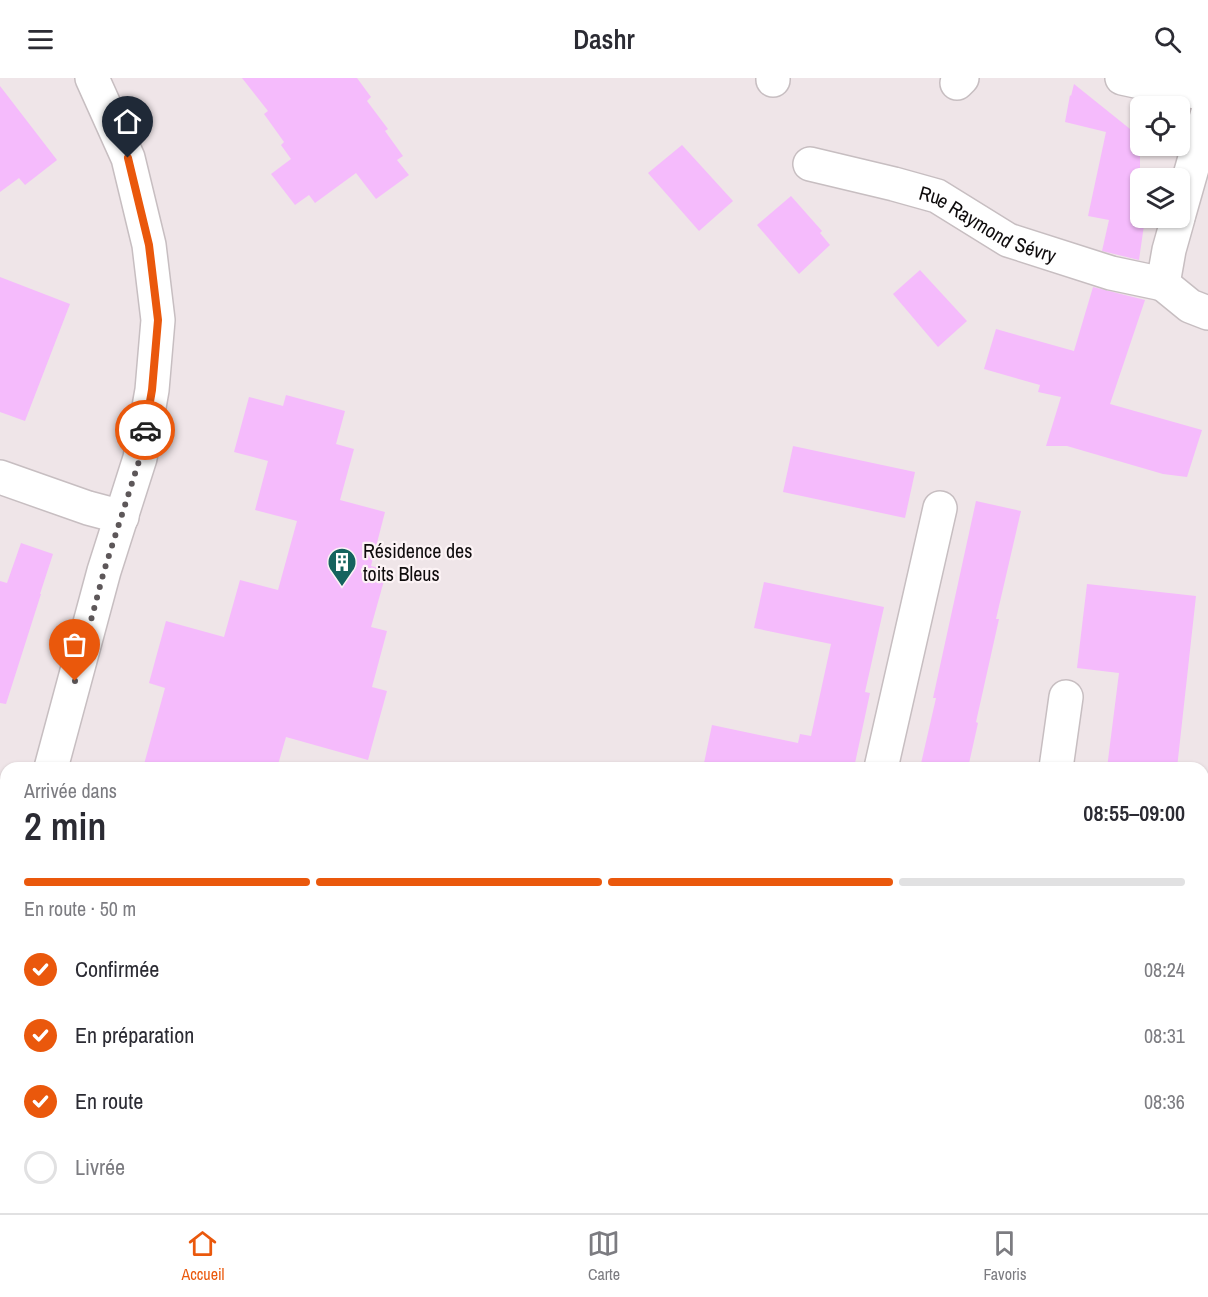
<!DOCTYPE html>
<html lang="fr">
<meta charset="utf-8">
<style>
:root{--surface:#fff;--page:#f2f2f3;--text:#2b2b33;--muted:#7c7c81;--line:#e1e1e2;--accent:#ea580c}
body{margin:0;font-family:"Archivo Narrow",sans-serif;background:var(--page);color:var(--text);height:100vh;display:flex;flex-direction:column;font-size:22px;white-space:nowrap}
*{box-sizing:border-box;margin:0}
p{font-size:20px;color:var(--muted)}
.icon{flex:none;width:33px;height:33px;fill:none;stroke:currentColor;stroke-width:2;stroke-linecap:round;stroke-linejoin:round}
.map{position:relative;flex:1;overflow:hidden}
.panel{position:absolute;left:0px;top:684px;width:1209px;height:452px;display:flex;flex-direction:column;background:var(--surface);border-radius:18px 18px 0 0;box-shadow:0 2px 4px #0004}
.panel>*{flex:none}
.controls{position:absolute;left:1130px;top:18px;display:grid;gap:12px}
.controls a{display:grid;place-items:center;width:60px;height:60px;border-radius:9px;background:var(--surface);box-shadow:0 2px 4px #0004;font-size:30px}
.pin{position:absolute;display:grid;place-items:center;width:51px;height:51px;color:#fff;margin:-62px -26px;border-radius:50% 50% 50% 0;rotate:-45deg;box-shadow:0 0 6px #0007}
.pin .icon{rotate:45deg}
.courier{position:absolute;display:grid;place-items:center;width:60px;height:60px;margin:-30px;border:4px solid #ea580c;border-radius:50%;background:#fff;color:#222;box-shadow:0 2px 8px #0007}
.headline em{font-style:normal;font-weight:600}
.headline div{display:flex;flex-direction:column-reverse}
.headline{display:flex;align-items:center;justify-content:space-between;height:102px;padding:0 24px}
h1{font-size:39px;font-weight:600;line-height:45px}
.bar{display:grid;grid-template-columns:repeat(4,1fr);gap:9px 6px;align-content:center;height:72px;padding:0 24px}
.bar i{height:8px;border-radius:4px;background:var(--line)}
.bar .current{background:var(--accent)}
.bar p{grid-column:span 4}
ol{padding:0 24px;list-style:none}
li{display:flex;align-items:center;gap:18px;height:66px}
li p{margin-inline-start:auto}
li .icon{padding:6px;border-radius:50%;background:var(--accent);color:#fff;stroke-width:4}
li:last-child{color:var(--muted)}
li i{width:33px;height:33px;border:3px solid var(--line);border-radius:50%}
header{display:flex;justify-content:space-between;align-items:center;height:78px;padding:0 24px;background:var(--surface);font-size:27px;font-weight:600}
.dock{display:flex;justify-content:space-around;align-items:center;height:84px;border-top:2px solid var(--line);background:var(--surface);font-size:16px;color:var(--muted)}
.dock a{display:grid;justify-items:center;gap:3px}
.dock .current{color:var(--accent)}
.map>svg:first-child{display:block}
</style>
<header><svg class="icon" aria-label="menu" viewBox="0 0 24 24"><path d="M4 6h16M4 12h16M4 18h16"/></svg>Dashr<svg class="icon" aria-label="search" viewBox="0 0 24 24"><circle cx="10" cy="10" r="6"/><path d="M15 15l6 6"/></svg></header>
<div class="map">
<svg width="1208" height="1135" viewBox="0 0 1208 1135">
<rect width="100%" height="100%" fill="#efe5e8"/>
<!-- green -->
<g fill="#f9d3b1">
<path d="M 0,814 L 6,815 L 6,899 L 0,897 Z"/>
<path d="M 6,923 L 6,1130 L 196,1130 L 194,1135 L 0,1135 L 0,937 Z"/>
</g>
<!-- building -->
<g fill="#f5bbfc">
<path d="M 242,0 L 357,0 L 371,19 L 367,23 L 388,51 L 385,53 L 403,78 L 397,82 L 409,97 L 376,121 L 356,95 L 315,125 L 309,117 L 295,127 L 271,96 L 291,81 L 281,67 L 284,64 L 264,36 L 268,33 Z"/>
<path d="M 1074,6 L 1140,59 L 1140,140 L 1145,140 L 1139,182 L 1102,173 L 1109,142 L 1088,138 L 1106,54 L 1065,44 L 1070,17 L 1071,18 Z"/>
<path d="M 0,8 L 57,82 L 25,107 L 19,100 L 0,114 Z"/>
<path d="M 682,67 L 733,123 L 699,153 L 648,95 Z"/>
<path d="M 791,118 L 822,153 L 820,155 L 830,167 L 799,196 L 757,147 Z"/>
<path d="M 920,192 L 967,243 L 938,269 L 893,216 Z"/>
<path d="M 0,199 L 70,226 L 25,343 L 0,334 Z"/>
<path d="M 1093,209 L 1145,222 L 1110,326 L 1202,352 L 1187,399 L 1163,396 L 1067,368 L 1046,368 L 1061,319 L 1038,314 L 1040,307 L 984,291 L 996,251 L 1074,273 Z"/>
<path d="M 286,317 L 345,333 L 336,366 L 354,371 L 340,422 L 385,434 L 371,488 L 387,492 L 371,549 L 387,553 L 372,609 L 387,613 L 368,682 L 286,659 L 277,690 L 143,690 L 165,610 L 149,605 L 166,543 L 224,559 L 240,502 L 278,512 L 297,443 L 255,432 L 268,383 L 234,374 L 249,319 L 283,328 Z"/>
<path d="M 793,368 L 915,394 L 905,440 L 783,414 Z"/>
<path d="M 976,423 L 1021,433 L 996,541 L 999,541 L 976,644 L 978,645 L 968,690 L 920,690 L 936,620 L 933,620 Z"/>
<path d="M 21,465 L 53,476 L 40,516 L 41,516 L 6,626 L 0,625 L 0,503 L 7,505 Z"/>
<path d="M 764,504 L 884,529 L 865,614 L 870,615 L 854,690 L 703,690 L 712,647 L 798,665 L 800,656 L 811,658 L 831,566 L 754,550 Z"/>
<path d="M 1087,506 L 1196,518 L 1177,690 L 1107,690 L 1119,595 L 1077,590 Z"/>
</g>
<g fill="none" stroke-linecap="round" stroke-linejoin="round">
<!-- minor casing -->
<g stroke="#c7bec1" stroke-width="36">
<g id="minor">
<path d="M 1122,0 L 1159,8 L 1208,16"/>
<path d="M 773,2 L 773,0"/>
<path d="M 957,5 L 962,0"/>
<path id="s1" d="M 810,86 L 894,106 L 937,118 L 1008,162 L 1111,195 L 1163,206"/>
<path d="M 1179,136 L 1208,34"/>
<path d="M 1178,140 L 1169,172 L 1163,206 L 1190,228 L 1208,235"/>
<path d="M 0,399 L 88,430 L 122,439"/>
<path d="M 51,690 L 104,493 L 140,380 L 152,312 L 158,242 L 149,167 L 128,80 L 92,0"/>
<path d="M 881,690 L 940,430"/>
<path d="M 1056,690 L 1066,619"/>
<path d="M 0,772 L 6,773"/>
<path d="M 1203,844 L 1208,844"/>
<path d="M 1203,973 L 1208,974"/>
<path d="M 1203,1107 L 1208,1100"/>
<path d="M 550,1130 L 564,1135"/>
<path d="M 216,1135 L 218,1130"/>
<path d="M 433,1135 L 435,1130"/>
<path d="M 1181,1135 L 1185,1130"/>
</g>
</g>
<!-- minor -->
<use href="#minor" stroke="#fff" stroke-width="33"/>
</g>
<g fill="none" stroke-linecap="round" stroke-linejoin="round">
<!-- done -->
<path stroke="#5d5759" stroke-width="6" stroke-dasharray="0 10.8" d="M 75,603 L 104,493 L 140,380 L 145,352"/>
<!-- route -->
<path stroke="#ea580c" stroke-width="8" d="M 128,80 L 149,167 L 158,242 L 152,312 L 145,352"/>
</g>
<!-- icons -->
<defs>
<g id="building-pin" transform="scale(1.5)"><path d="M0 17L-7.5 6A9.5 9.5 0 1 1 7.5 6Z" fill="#15635e" stroke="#fcf3f5"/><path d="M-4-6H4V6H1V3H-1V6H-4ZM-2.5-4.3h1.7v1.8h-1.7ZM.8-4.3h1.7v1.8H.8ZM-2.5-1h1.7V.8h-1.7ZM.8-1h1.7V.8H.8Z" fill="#fff"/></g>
</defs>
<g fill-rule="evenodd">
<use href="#building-pin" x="342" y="484"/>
</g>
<g text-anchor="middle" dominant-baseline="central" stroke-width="4.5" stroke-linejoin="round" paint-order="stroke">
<!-- street labels -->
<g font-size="20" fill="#0e0b0c" stroke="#fcf3f5">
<text stroke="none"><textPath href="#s1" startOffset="189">Rue Raymond Sévry</textPath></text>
</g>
<!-- poi labels -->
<g font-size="20" fill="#0e0b0c" stroke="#fcf3f5" text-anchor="start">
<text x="363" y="472">Résidence des<tspan x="363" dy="23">toits Bleus</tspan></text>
</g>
</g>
</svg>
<div class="controls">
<a><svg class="icon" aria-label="locate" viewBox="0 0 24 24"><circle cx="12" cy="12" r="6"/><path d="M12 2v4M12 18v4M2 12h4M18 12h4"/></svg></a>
<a><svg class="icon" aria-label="layers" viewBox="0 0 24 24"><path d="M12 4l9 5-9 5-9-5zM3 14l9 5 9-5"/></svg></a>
</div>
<div class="pin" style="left:75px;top:603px;background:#ea580c"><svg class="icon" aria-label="bag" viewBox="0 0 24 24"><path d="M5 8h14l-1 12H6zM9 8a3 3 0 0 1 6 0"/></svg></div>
<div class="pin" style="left:128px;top:80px;background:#1f2937"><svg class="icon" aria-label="home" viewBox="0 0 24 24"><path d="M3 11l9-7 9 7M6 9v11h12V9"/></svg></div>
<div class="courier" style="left:145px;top:352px"><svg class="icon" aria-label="car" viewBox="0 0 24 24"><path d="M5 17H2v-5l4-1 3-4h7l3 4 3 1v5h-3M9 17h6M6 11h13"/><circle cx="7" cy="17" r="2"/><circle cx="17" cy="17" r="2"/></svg></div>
<section class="panel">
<div class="headline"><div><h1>2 min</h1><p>Arrivée dans</p></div><em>08:55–09:00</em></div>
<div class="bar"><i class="current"></i><i class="current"></i><i class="current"></i><i></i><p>En route · 50 m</p></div>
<ol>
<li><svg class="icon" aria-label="check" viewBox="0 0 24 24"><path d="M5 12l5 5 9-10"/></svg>Confirmée<p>08:24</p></li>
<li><svg class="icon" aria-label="check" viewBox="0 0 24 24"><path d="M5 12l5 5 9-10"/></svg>En préparation<p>08:31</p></li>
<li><svg class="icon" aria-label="check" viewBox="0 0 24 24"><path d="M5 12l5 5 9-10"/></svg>En route<p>08:36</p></li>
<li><i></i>Livrée</li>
</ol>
</section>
</div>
<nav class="dock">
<a class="current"><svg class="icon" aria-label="home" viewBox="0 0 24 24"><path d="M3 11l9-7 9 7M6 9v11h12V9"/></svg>Accueil</a>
<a><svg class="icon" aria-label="map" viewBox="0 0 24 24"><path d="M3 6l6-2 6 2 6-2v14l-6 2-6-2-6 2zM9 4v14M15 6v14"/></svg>Carte</a>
<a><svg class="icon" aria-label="saved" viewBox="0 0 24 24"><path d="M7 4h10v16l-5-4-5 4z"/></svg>Favoris</a>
</nav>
